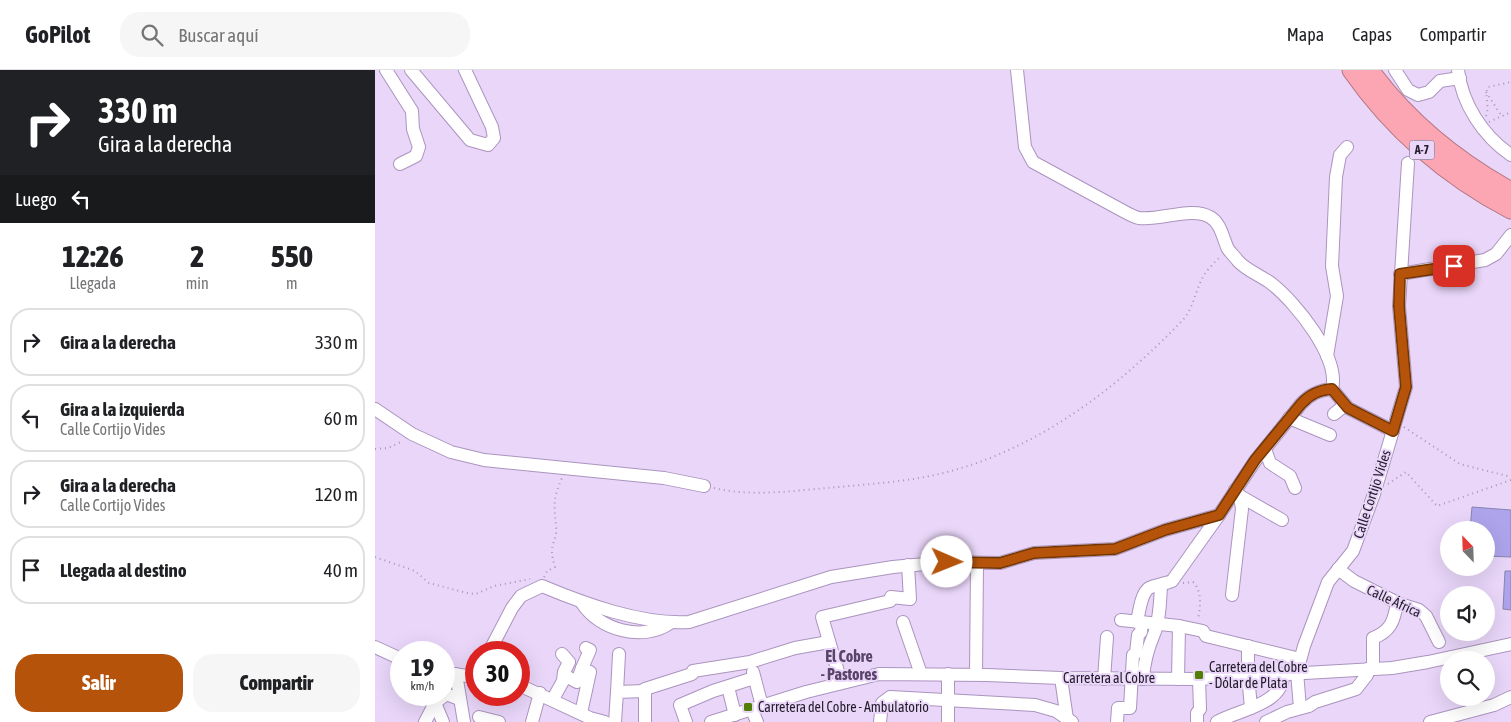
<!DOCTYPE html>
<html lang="es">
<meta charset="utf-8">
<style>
body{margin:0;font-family:"Asap Condensed",sans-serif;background:#f6f6f6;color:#202124;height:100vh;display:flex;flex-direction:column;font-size:19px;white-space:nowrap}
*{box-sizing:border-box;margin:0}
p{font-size:16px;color:#757577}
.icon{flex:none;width:28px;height:28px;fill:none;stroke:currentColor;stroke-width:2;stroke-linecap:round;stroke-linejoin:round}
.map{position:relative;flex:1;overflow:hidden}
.side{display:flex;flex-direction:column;background:#fff;width:375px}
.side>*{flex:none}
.guide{background:#202124;color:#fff;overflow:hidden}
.needle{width:32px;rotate:337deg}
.controls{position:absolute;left:1065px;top:451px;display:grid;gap:10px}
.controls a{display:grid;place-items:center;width:55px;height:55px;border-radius:50%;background:#fff;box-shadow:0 5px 20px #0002;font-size:25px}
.speed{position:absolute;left:15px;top:571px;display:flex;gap:10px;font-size:25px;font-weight:700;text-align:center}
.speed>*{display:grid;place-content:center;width:65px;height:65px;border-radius:50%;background:#fff;box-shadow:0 5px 20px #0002;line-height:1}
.speed small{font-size:12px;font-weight:400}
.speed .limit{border:8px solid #d22;background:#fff;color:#111}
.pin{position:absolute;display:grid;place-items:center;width:42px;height:42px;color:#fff;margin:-21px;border-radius:10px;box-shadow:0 2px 8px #0006}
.me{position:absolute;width:55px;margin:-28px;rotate:91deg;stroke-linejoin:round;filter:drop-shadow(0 0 4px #0008)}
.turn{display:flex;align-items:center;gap:18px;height:105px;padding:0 15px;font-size:22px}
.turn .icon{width:65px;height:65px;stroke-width:2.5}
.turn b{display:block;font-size:35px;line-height:42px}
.then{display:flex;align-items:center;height:48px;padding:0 15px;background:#0003;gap:10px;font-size:19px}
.eta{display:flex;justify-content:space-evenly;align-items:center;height:85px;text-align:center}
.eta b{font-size:30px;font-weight:800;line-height:35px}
.cta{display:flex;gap:10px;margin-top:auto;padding:10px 15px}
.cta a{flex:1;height:58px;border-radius:20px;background:#b45309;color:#fff;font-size:20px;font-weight:800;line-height:58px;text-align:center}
.cta a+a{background:#f6f6f6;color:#202124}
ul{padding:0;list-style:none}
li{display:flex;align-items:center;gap:15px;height:68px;margin:0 10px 8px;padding:0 5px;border:2px solid #e0e0e0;border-radius:20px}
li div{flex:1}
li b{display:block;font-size:19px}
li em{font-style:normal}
header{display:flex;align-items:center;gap:30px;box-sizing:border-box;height:70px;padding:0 25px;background:#fff;border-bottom:1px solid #e0e0e0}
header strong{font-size:24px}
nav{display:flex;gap:28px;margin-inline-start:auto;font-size:18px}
.search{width:350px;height:45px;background:#f6f6f6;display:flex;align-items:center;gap:12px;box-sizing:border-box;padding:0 18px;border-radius:20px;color:#757577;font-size:19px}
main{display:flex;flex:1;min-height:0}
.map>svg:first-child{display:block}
</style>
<header>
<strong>GoPilot</strong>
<div class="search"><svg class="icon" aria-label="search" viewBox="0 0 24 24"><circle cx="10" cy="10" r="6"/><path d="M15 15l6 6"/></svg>Buscar aquí</div>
<nav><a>Mapa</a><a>Capas</a><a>Compartir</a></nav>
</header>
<main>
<section class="side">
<div class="guide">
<div class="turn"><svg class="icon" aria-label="right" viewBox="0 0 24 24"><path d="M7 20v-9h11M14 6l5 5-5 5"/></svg><div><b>330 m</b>Gira a la derecha</div></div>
<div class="then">Luego<svg class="icon" aria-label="left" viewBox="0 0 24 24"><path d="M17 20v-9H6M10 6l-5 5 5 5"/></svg></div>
</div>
<div class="eta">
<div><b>12:26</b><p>Llegada</p></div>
<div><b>2</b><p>min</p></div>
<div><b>550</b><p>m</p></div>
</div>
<ul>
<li><svg class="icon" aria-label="right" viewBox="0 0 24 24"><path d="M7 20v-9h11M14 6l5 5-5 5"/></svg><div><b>Gira a la derecha</b></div><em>330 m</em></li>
<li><svg class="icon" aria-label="left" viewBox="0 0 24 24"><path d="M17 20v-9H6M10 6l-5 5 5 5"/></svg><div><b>Gira a la izquierda</b><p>Calle Cortijo Vides</p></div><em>60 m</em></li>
<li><svg class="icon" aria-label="right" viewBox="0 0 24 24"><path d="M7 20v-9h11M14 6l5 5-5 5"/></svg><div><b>Gira a la derecha</b><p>Calle Cortijo Vides</p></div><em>120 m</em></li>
<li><svg class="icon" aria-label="arrive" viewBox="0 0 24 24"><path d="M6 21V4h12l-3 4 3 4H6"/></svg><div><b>Llegada al destino</b></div><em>40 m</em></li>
</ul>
<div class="cta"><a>Salir</a><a>Compartir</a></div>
</section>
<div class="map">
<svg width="1136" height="652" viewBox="0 0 1136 652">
<rect width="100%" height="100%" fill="#e9d6f9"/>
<g fill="#aea4ec" stroke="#8883af">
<polygon points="1097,437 1136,440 1136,487 1111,486 1111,460 1095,460"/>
<polygon points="1130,501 1136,501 1136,540 1128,539"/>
</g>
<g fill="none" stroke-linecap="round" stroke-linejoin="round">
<defs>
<g id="minor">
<polyline points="11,0 37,41 38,59 44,77 41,86 25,94"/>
<polyline points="36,0 95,70 113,75 119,68 117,57 90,0"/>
<path d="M642,0L650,77L658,92L750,142C754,144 759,147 764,148C785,151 817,136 835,147C846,153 848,169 853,179C856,183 860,187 863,191C872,201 887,206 897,214C921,233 965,287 957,319"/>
<polyline points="1020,0 1033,20 1043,25 1054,22 1065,11 1085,8"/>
<path d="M1083,0C1087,34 1108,66 1136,85"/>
<polyline points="1025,204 1110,190 1121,184 1136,165"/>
<polyline points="952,286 962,226 957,196 961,107 965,85 972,77"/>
<polyline points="0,339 37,364 76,382 109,390 289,408 329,416"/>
<polyline points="959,344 970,335"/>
<polyline points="914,348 955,365"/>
<polyline points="890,379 895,393 915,406 920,418"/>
<polyline points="865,426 907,450"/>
<polyline points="963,499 979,511 1025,534 1044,540 1051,546 1064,572"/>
<polyline points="857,525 867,439 865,426 860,420"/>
<path d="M207,533C224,560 268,572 295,553"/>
<polyline points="746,550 804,556 828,561 831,566 925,589"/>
<polyline points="528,552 546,604"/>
<path d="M762,552C764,543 766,523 774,518C779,515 790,514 797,511L844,445"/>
<polyline points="873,576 873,605 876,638"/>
<polyline points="0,577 26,589"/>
<path d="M114,582L137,538L146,526L167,516C210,534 267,555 314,552L456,507L518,497L572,492L625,493L659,483L740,479L790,460L844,445L880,391L926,334C935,324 944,320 957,319L973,338L1018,361"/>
<path d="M998,599V568C1016,561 1019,551 1022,533"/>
<polyline points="378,602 387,636"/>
<polyline points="69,603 101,607"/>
<polyline points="81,604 89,652"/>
<polyline points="601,604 602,493"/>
<polyline points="189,605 202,612 207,598"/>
<polyline points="686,608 692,649"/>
<polyline points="729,609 732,567"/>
<path d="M768,609C769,591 773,578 779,564C785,549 785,531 786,516"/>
<polyline points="803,609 804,556"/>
<polyline points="466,612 447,547 515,531 516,527 535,529 533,495"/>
<polyline points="144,615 215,648 230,652"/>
<polyline points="353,617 360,645"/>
<polyline points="242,622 244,584"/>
<polyline points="178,629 188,611 189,602 194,592 187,584"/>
<polyline points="925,638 922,602 929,576 953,512 978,481 999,424 1031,317 1024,236 1033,93"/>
<polyline points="377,640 382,652"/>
<polyline points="206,643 215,602 207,598 215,580 211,578"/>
<polyline points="104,647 124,652"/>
<polyline points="50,652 60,633 60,627"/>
<polyline points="68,652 60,633 71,624 84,629"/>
<polyline points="157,652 165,623"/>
<polyline points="240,652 242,622 270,621"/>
<polyline points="270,652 270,619 317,604 318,601 375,592 420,578 454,572"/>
<polyline points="311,652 305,635 338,621 379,608"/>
<polyline points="336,652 431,622 504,604 612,605 686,608 824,609 1017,598 1053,592 1136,574"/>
<polyline points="505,652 507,633 515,627 660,635 681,641 697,652"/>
<polyline points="573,652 573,604"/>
<polyline points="742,652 743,638 755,638 758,585 761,583 763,565 766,562 767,552"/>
<polyline points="822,652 822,643 825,639 824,609"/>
<path d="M842,652C862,640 909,635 908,604"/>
<polyline points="891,652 912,642 934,636 940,632 981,619 992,605 993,599"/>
<polyline points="1055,652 1119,635 1136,627"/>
</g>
<g id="highway">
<path d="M977,0C1019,60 1071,105 1136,139"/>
<path d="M994,0C1032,52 1080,91 1136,122"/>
</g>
</defs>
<use href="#minor" stroke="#ab94be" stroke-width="14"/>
<use href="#highway" stroke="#b17583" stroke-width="21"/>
<g stroke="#a898b5" stroke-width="2" stroke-dasharray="1 4" stroke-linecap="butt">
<polyline points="1111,22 1126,45"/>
<path d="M1111,46C1115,36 1109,26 1113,17L1136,12"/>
<polyline points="1114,52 1136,42"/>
<polyline points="1029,357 1085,394 1136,407"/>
<polyline points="0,379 13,378 28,371"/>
<polyline points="1013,414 1031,402 1062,436 1136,410"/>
<path d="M339,418C375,427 415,421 452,418C484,415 517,413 550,407C650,388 735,325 805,253C817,241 819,227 825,213C829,202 838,194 846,186"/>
<polyline points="0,487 40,501 54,513 92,523 101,524 119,516 155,509"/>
<path d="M169,507L172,501L180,497C172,472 183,473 181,455C179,435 178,428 187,408"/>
<path d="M808,513L818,512C828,522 825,538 823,550"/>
</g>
<use href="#minor" stroke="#fff" stroke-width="12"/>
<use href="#highway" stroke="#fda6b3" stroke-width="19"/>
</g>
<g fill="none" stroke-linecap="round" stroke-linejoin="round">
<defs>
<path id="route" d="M572,492L625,493L659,483L740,479L790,460L844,445L880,390L926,334C935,324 944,320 957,319L973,338L1018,361L1031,317L1024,236L1025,204L1079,196"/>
</defs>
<use href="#route" stroke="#753606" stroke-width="12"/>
<use href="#route" stroke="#b45309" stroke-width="9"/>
</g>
<g fill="#517e04" stroke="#e9d6f9" stroke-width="2">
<rect x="819" y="600" width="10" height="10" rx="2.5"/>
<rect x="368" y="632" width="10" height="10" rx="2.5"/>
</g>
<g text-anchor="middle" stroke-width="4" stroke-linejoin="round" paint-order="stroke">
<rect fill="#e9d6f9" stroke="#5f5369" stroke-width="1" x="1034.5" y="70.5" width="25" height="19" rx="4"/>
<g font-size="12" font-weight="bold" fill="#241b2b">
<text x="1047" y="84">A-7</text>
</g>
<g font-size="14" fill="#241b2b" stroke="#e9d6f9">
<text transform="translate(997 424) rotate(-72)" y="5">Calle Cortijo Vides</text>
<text transform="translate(1019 531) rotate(25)" y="5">Calle África</text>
<text x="734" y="613">Carretera al Cobre</text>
</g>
<g font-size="14" fill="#241b2b" stroke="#e9d6f9" text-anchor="start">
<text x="834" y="602">Carretera del Cobre<tspan x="834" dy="16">- Dólar de Plata</tspan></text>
<text x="383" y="642">Carretera del Cobre - Ambulatorio</text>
</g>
<g font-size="16" font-weight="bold" fill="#5a4469" stroke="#e9d6f9">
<text x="474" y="592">El Cobre<tspan x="474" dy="18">- Pastores</tspan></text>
</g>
</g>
</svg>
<div class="controls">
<a><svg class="needle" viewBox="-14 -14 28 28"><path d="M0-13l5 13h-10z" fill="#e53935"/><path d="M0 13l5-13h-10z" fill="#757577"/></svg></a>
<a><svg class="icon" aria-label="sound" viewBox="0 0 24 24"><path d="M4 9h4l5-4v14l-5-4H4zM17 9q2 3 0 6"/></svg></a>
<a><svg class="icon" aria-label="search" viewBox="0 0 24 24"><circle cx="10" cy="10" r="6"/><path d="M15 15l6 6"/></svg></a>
</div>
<div class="speed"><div>19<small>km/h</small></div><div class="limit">30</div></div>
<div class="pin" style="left:1079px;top:196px;background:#d93025"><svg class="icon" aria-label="arrive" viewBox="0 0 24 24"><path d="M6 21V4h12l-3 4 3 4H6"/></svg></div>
<svg class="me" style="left:572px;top:492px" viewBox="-20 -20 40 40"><circle r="19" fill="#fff"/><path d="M0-13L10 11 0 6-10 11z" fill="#b45309"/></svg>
</div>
</main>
